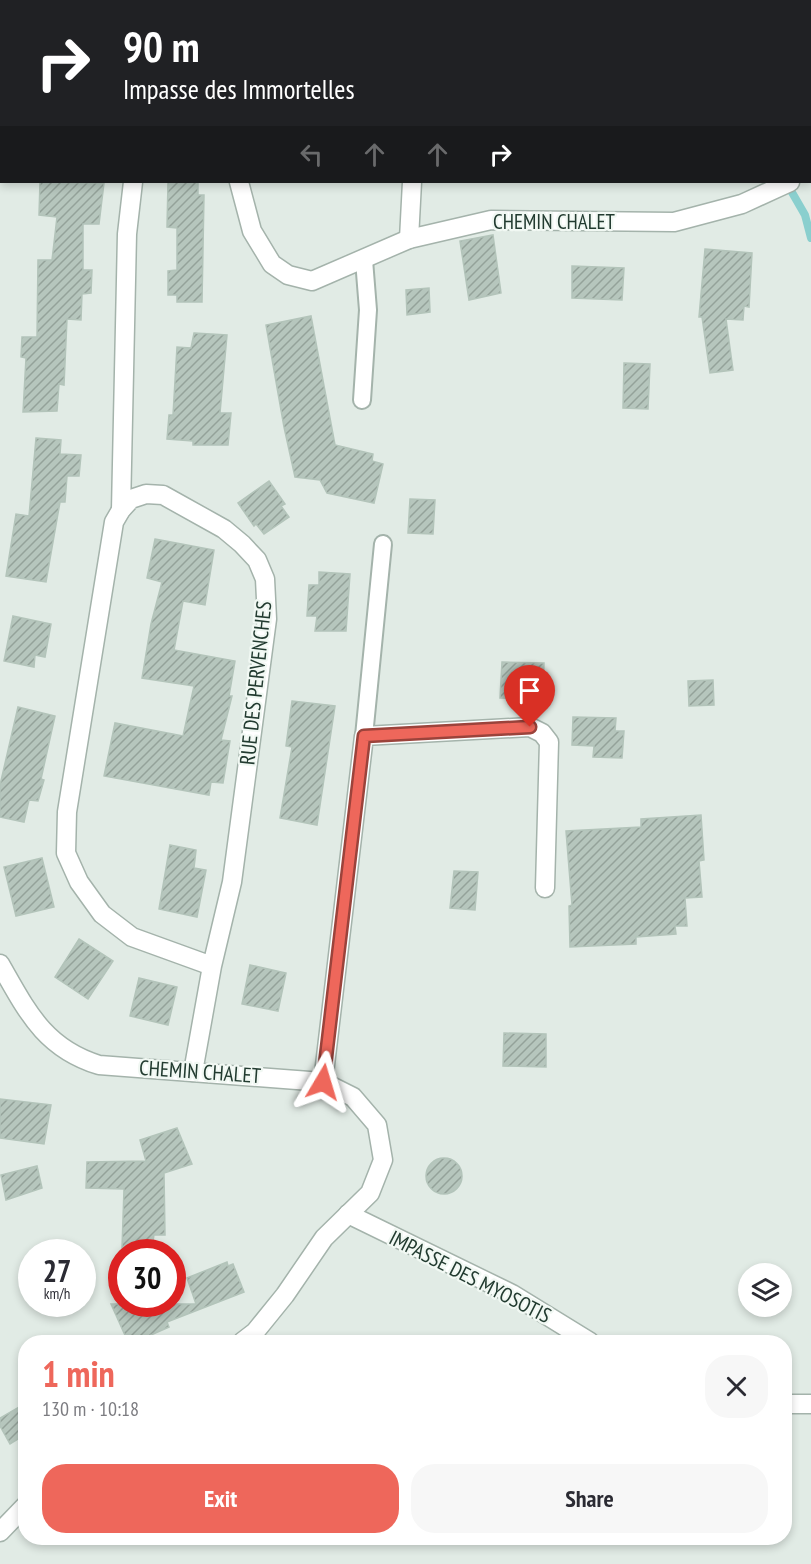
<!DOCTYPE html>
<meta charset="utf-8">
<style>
body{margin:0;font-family:"PT Sans Narrow",sans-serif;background:#f7f7f7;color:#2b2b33;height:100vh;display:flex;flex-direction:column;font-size:22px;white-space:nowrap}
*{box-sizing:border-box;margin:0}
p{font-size:20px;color:#7c7c81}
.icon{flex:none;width:33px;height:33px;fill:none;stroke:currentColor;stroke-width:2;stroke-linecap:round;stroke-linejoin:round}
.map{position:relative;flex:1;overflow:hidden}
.panel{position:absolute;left:18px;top:1335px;width:774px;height:210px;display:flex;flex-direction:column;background:#fff;border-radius:24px;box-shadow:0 3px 9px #0003}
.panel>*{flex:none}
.guide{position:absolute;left:0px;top:0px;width:812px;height:183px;box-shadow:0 3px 9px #0003;background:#202124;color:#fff;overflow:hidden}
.controls{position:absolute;left:738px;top:1263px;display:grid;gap:12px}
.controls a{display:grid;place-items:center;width:54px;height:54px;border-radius:50%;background:#fff;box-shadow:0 3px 9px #0003;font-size:30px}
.speed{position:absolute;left:18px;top:1239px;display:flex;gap:12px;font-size:30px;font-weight:700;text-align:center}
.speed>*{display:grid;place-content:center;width:78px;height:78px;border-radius:50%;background:#fff;box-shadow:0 3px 9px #0003;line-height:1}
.speed small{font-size:15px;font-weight:400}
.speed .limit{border:9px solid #d22;background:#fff;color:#111}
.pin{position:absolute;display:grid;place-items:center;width:51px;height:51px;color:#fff;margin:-62px -26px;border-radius:50% 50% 50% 0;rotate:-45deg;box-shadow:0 0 6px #0007}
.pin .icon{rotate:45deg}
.me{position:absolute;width:66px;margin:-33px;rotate:7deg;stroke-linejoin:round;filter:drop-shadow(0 0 4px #0008)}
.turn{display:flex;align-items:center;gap:21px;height:126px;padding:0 24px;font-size:27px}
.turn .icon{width:78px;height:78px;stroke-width:2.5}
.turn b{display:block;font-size:42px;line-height:51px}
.lanes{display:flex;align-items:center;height:57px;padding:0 24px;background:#0003;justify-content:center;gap:30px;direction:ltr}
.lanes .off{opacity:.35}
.round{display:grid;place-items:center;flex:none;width:63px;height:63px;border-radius:24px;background:#f7f7f7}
.head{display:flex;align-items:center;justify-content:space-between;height:102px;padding:0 24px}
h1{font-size:36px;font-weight:700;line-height:45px;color:#ee675b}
.button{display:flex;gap:12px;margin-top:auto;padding:12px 24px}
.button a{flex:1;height:69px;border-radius:24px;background:#ee675b;color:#fff;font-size:24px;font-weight:700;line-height:69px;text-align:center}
.button a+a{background:#f7f7f7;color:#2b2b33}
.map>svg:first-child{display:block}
</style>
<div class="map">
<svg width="811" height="1564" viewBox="0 0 811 1564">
<defs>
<pattern id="building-hatch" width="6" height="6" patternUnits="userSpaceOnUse" patternTransform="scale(1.5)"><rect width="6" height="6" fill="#b6c6bd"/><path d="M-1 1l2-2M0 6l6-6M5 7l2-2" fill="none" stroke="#94a29a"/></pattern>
</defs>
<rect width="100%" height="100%" fill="#e1ebe5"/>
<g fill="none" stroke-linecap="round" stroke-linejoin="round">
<g stroke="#8acfce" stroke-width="8">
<polyline points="746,0 746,2"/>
<polyline points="786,182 805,215 811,238"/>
</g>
</g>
<g fill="url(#building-hatch)" stroke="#b3c4ba" stroke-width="1.5">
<polygon points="40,182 104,183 99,224 83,224 83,270 92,270 91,293 82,294 81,320 67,319 64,385 59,384 57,411 23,412 26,358 21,357 22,337 37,337 38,260 52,260 57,217 39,215"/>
<polygon points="168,182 198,182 198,195 204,195 202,302 177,302 177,295 168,295 168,271 177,270 177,228 167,227"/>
<polygon points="493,235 501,293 469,300 460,241"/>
<polygon points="705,249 752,253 749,307 744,306 743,320 726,319 733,370 710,373 702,317 699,317"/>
<polygon points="572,266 624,268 622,300 572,298"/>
<polygon points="429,288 430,312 407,315 406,290"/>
<polygon points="311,316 335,445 373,454 372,461 383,464 374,503 327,493 320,480 295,477 284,427 266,325"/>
<polygon points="194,333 227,335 220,413 231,413 228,445 193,445 193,441 167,439 169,415 173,415 177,347 191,348"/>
<polygon points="624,363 650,364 648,409 623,408"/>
<polygon points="36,438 61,440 60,454 81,455 79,476 67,476 65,502 60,502 46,582 6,576 16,514 29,516"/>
<polygon points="269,481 285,504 281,506 289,517 264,534 256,524 254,526 238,503"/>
<polygon points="410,499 435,500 433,534 408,533"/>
<polygon points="155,539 214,550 205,605 183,601 174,650 235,661 229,696 232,696 221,740 230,741 223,783 211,782 209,795 104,776 115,723 183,736 194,686 142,678 151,624 162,582 147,578"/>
<polygon points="319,572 350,574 346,631 315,631 317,616 307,616 309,585 319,585"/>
<polygon points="13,616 51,624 45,657 35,655 34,667 4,661"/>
<polygon points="502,662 544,663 543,699 500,698"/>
<polygon points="713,680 714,705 689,706 688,681"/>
<polygon points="292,701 335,706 317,825 280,818 292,747 286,746"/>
<polygon points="18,707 55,716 41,779 44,780 38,801 29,800 24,822 0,817 0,785"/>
<polygon points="573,717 616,718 615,731 624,731 622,758 593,757 594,746 572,745"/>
<polygon points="701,815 704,860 699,861 702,897 685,898 687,926 675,926 676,934 636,937 636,944 570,947 569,906 572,905 566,831 641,827 641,819"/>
<polygon points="170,845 196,850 194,868 206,870 197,917 159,909"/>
<polygon points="42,858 54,907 16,916 4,867"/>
<polygon points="454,871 478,872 475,910 450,908"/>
<polygon points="79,939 113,961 88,999 55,977"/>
<polygon points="250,965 286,973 278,1011 242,1004"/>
<polygon points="139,978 177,987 168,1025 130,1016"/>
<polygon points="504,1033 546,1034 546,1067 503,1066"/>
<polygon points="0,1099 51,1105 44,1144 0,1138"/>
<polygon points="177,1128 192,1164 164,1173 165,1235 154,1235 152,1247 122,1248 124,1189 86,1188 87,1162 146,1161 140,1140"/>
<circle cx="444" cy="1176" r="18"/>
<polygon points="37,1166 42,1188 6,1200 1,1175"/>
<polygon points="227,1262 228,1266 233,1264 244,1292 167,1322 169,1327 135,1342 128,1342 111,1304 196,1304 187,1278"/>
<polygon points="26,1403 26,1434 10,1444 0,1426 0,1418"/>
</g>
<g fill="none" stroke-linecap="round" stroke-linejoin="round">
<defs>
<g id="service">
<polyline points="362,400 368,310 364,260"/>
<polyline points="364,736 383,544"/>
</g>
<g id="minor">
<polyline points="146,0 148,2"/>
<polyline points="515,2 516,0"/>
<polyline points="810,172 811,171"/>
<polyline points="239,182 252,231 272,264 288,275 312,281 409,239 491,220 674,222 742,204 790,182"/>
<polyline points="409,239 412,182"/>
<polyline points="121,510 127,234 133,182"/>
<path d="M0,964C27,1011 44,1048 99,1065L323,1082L353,1097L377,1125L383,1160L370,1193L324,1238L285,1295L255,1332L242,1342"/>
<polyline points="193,1072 212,966 232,882 267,619 265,579 257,560 242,544 224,529 163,495 146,494 131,499 121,510 114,522 67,812 66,853 79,882 102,914 132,937 212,966"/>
<polyline points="323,1082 364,736 530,727 542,733 549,742 545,888"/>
<polyline points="348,1214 512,1294 590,1342"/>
<polyline points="784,1404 811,1404"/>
<polyline points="0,1532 26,1505"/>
</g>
</defs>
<use href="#service" stroke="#a4b3ab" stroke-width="20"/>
<use href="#minor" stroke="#a4b3ab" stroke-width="21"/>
<use href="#service" stroke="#fff" stroke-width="16"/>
<use href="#minor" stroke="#fff" stroke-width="18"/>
</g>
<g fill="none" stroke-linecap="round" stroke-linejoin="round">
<defs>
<polyline id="route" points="323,1082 364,736 530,727"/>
</defs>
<use href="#route" stroke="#9b433b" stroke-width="15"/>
<use href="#route" stroke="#ee675b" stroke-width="10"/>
</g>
<g text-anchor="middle" stroke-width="4.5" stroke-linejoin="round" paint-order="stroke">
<g font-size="21" fill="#223b30" stroke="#f1f8f3">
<text x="554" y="229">CHEMIN CHALET</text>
<text transform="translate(256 683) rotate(-84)" y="7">RUE DES PERVENCHES</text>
<text transform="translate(200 1072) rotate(4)" y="7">CHEMIN CHALET</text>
<text transform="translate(470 1277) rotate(27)" y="7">IMPASSE DES MYOSOTIS</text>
</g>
</g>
</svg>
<div class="controls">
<a><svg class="icon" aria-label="layers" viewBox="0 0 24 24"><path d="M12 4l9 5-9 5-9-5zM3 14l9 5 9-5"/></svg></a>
</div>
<div class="speed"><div>27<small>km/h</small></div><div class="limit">30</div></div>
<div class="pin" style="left:530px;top:727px;background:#d93025"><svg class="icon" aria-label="arrive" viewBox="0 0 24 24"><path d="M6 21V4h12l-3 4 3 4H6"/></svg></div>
<svg class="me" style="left:323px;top:1082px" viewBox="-20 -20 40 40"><path d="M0-17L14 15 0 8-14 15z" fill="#ee675b" stroke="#fff" stroke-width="4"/></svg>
<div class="guide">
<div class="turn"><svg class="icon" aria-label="right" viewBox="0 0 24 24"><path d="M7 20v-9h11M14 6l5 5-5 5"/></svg><div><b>90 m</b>Impasse des Immortelles</div></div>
<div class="lanes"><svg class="icon off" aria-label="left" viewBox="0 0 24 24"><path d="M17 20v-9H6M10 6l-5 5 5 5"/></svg><svg class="icon off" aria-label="ahead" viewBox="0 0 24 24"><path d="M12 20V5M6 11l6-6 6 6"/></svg><svg class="icon off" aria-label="ahead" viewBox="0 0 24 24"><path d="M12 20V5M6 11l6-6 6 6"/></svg><svg class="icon" aria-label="right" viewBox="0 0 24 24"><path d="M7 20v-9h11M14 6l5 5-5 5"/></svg></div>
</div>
<section class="panel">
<div class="head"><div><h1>1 min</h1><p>130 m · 10:18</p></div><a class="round"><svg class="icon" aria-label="close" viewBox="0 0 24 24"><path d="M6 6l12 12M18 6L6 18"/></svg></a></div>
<div class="button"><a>Exit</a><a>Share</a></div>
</section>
</div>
